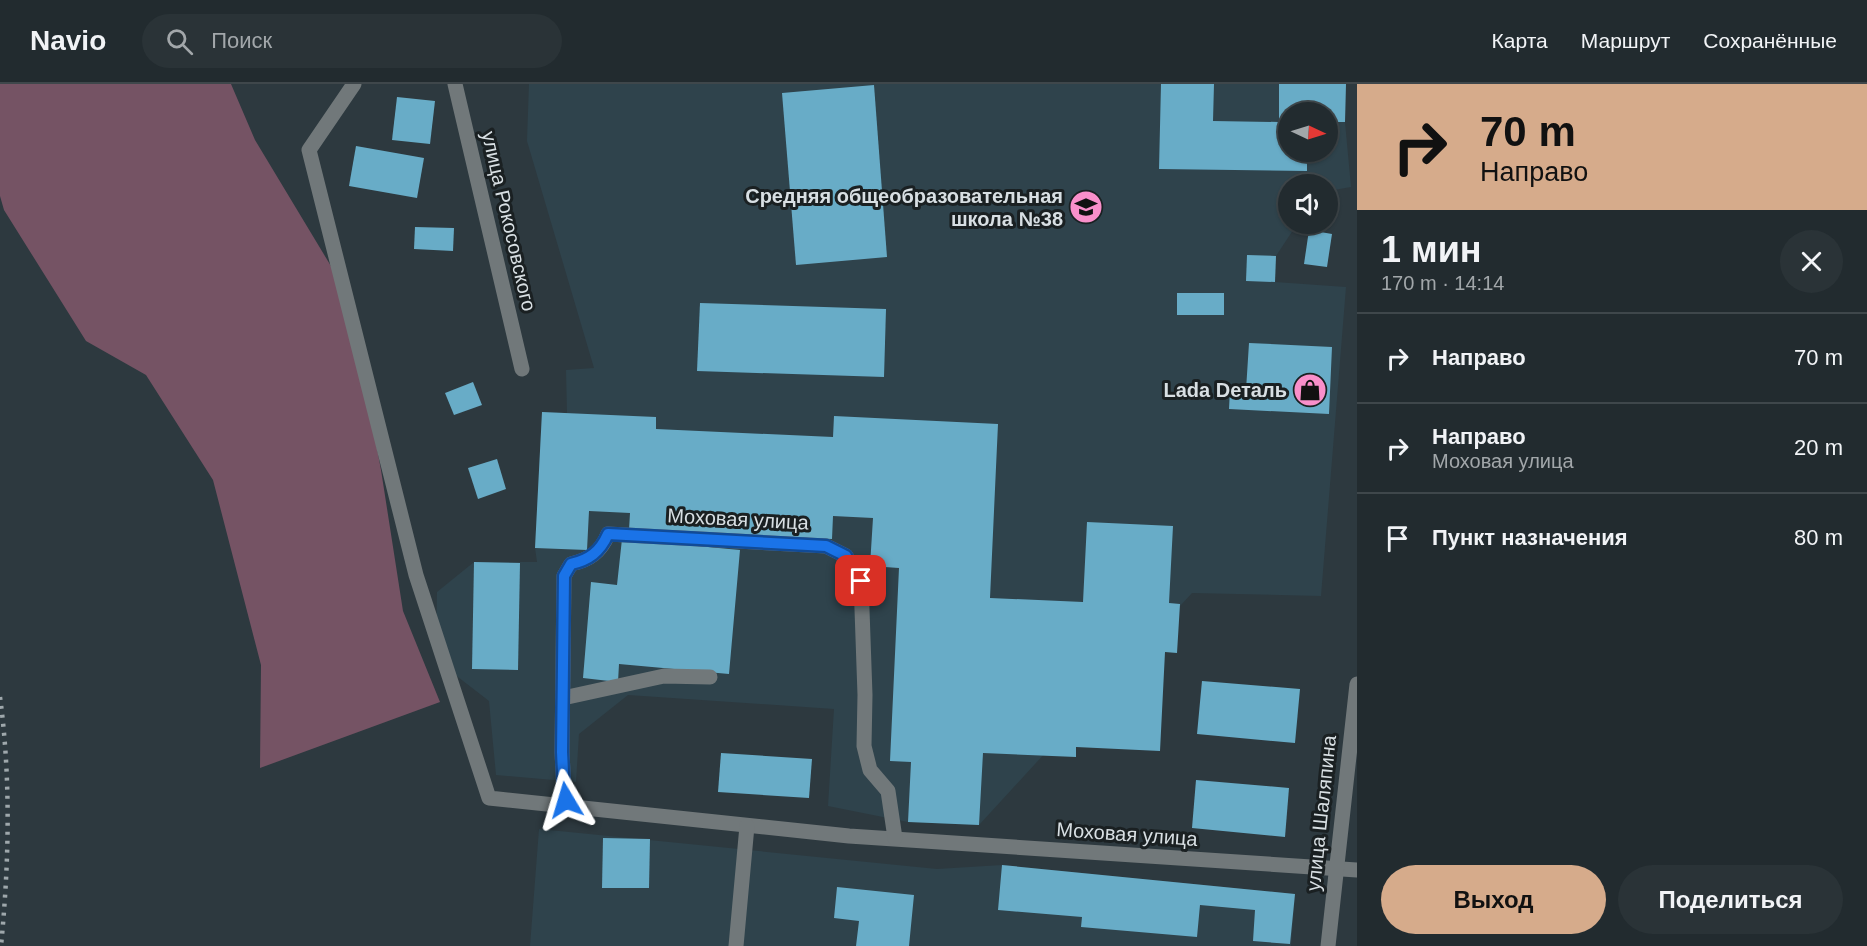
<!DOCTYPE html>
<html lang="ru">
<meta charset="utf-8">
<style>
body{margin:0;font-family:Helvetica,sans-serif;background:#2a3337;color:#f1f3f6;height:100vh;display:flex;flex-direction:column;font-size:22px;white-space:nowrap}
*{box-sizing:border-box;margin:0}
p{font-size:20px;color:#a2a7aa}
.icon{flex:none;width:33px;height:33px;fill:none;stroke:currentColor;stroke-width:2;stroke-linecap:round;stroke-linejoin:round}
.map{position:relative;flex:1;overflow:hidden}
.sheet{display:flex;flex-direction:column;background:#222b2f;width:510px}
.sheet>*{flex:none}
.hud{background:#d6ab8b;color:#111;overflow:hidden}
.needle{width:39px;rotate:94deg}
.fabs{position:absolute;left:1278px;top:18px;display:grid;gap:12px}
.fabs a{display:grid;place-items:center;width:60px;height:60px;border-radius:50%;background:#222b2f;box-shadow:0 2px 4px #0004,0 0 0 2px #3f474b;font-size:30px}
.pin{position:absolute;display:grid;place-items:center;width:51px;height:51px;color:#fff;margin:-26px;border-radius:12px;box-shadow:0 3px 9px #0006}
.me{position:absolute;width:66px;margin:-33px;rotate:353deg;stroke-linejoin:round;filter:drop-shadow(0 0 4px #0008)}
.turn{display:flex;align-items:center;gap:21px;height:126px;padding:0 24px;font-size:27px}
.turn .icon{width:78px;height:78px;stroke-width:2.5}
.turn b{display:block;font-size:42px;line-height:51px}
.round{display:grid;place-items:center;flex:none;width:63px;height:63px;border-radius:32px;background:#2a3337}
.summary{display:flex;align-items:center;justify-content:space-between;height:102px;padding:0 24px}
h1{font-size:36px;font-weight:700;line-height:45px}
.cta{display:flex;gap:12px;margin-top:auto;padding:12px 24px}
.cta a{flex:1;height:69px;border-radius:36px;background:#d6ab8b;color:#111;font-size:24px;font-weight:700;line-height:69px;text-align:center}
.cta a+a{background:#2a3337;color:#f1f3f6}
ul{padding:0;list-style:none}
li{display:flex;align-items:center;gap:18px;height:90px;padding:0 24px;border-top:2px solid #3f474b}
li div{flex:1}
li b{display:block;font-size:22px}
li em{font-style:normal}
header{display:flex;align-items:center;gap:36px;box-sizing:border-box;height:84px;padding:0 30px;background:#222b2f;border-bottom:2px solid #3f474b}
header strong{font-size:28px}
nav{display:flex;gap:33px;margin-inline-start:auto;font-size:21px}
.search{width:420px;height:54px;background:#2a3337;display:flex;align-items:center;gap:15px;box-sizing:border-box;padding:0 21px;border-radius:33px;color:#a2a7aa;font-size:22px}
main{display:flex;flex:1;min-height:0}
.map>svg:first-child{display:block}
</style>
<header>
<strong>Navio</strong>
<div class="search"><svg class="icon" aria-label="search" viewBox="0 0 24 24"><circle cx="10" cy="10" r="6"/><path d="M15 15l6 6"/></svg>Поиск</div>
<nav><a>Карта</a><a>Маршрут</a><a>Сохранённые</a></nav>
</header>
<main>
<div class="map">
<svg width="1357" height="862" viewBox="0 0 1357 862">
<rect width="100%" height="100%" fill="#2d393f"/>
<g fill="#2f434c" fill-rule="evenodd">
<path d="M529,0H1346L1345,38L1351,103L1328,107V100H1288V140H1297L1276,172L1275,198L1346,203L1321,512L1192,509L979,741L908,738L828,722L834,625L628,611L579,650L576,698L496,691L489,617L436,576L437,508L474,478H537L535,464L542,328L567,329L566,286L594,284L527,57ZM1288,28H1328V68H1288Z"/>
<polygon points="539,745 937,785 1002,781 1295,810 1291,862 530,862"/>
</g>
<polygon fill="#755364" points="0,0 231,0 255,56 349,212 381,386 403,527 440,618 260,684 261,581 213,396 146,291 86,257 4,126 0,112"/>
<g fill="#68acc7">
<polygon points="1161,0 1214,0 1213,37 1279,38 1279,0 1346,0 1345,38 1328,38 1328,28 1288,28 1288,68 1307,68 1307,87 1159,85"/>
<polygon points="874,1 887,173 796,181 782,9"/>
<polygon points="397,13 435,17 430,60 392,56"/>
<polygon points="356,62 424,74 417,114 349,102"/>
<polygon points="415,143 454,144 453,167 414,165"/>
<polygon points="1309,146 1332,150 1327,183 1304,180"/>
<polygon points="1247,171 1276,172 1275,198 1246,197"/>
<rect x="1177" y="209" width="47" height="22"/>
<polygon points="700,219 886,225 884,293 697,287"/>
<polygon points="1249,259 1332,263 1329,330 1229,325 1230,305 1246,306"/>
<polygon points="473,298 482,321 454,331 445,309"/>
<polygon points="542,328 656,333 656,345 833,353 834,332 998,340 990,514 1083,518 1087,438 1173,442 1169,519 1180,520 1177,569 1165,568 1160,667 1076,663 1076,673 983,669 979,741 908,738 911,678 890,677 899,484 870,482 873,434 833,432 832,455 629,446 630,429 589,427 587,466 535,464"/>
<polygon points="497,375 506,405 478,415 468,384"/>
<polygon points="622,455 740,466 729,590 619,580 618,598 583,594 591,498 617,501"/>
<polygon points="474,478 520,479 518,586 472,585"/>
<polygon points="1202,597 1300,605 1295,659 1197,650"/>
<polygon points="721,669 812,675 809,714 718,708"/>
<polygon points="1196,696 1289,704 1285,753 1192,744"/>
<polygon points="603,754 650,755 649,804 602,804"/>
<polygon points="1002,781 1295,810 1290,860 1253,857 1255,826 1200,821 1197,853 1081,843 1082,833 998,826"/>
<polygon points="837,803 914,811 909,862 856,862 859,837 834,834"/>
</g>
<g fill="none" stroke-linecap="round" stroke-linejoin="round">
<g stroke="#71787a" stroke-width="15">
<polyline points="354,0 309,66 416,491 489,714 849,752 1357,786"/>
<polyline points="455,0 522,285"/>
<polyline points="563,614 664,592 710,593"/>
<path d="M574,724L566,716L564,708L562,668L564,492L571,480C589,476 601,468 608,450L826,462L846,472L861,497L865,611L864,662L870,686L888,707L895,754"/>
<polyline points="736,862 747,742"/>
<polyline points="1328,862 1357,600"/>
</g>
<path stroke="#9fa8ac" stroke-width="4.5" stroke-dasharray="3 6" stroke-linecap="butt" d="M0,613C11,695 9,780 1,862"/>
</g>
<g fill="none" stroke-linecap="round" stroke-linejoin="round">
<defs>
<path id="route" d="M566,716L564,708L562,668L564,492L571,480C589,476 600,468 608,450L826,462L846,472L861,497"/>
</defs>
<use href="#route" stroke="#114b97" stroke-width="15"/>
<use href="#route" stroke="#1a73e8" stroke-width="10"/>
</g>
<defs>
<symbol id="school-disc" viewBox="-11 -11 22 22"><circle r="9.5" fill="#f98fca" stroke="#1a2022"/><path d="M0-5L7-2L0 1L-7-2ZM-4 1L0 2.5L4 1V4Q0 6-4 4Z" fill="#111"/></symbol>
<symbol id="shop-disc" viewBox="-11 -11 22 22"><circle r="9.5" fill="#f98fca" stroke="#1a2022"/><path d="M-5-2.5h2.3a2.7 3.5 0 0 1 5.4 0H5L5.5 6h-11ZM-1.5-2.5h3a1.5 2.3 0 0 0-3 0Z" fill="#111"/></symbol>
</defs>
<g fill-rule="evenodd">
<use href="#school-disc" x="1067" y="104" width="38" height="38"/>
<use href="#shop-disc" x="1291" y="287" width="38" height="38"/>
</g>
<g text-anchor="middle" stroke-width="6" stroke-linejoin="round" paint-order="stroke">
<g font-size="20" font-weight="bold" fill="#d8dfe3" stroke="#1a2022" text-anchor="end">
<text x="1063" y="119">Средняя общеобразовательная<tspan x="1063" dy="23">школа №38</tspan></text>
<text x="1287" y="313">Lada Dеталь</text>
</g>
<g font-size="20" fill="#d8dfe3" stroke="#1a2022">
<text transform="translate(509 137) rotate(77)" y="7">улица Рокосовского</text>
<text transform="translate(738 435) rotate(3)" y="7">Моховая улица</text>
<text transform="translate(1321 729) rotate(-84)" y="7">улица Шаляпина</text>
<text transform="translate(1127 750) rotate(4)" y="7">Моховая улица</text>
</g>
</g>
</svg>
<div class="fabs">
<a><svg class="needle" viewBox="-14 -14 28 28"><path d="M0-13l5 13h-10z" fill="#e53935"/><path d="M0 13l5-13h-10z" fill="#a2a7aa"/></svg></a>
<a><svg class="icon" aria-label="sound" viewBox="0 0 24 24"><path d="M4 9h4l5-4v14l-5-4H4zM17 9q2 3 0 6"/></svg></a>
</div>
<div class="pin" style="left:861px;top:497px;background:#d93025"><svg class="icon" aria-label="arrive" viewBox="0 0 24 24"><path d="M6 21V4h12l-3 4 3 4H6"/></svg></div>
<svg class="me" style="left:566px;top:716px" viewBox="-20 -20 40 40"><path d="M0-17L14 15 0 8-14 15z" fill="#1a73e8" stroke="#fff" stroke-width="4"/></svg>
</div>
<section class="sheet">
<div class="hud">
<div class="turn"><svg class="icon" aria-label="right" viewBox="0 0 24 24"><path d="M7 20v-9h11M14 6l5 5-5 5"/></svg><div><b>70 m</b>Направо</div></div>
</div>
<div class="summary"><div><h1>1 мин</h1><p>170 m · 14:14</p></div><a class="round"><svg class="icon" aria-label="close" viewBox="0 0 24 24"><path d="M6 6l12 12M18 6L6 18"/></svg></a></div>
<ul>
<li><svg class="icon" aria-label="right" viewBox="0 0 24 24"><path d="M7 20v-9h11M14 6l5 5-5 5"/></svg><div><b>Направо</b></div><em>70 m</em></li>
<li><svg class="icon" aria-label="right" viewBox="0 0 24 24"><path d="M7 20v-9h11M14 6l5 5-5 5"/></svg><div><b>Направо</b><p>Моховая улица</p></div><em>20 m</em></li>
<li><svg class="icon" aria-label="arrive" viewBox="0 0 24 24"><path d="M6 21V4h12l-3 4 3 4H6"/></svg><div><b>Пункт назначения</b></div><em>80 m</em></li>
</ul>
<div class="cta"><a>Выход</a><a>Поделиться</a></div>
</section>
</main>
